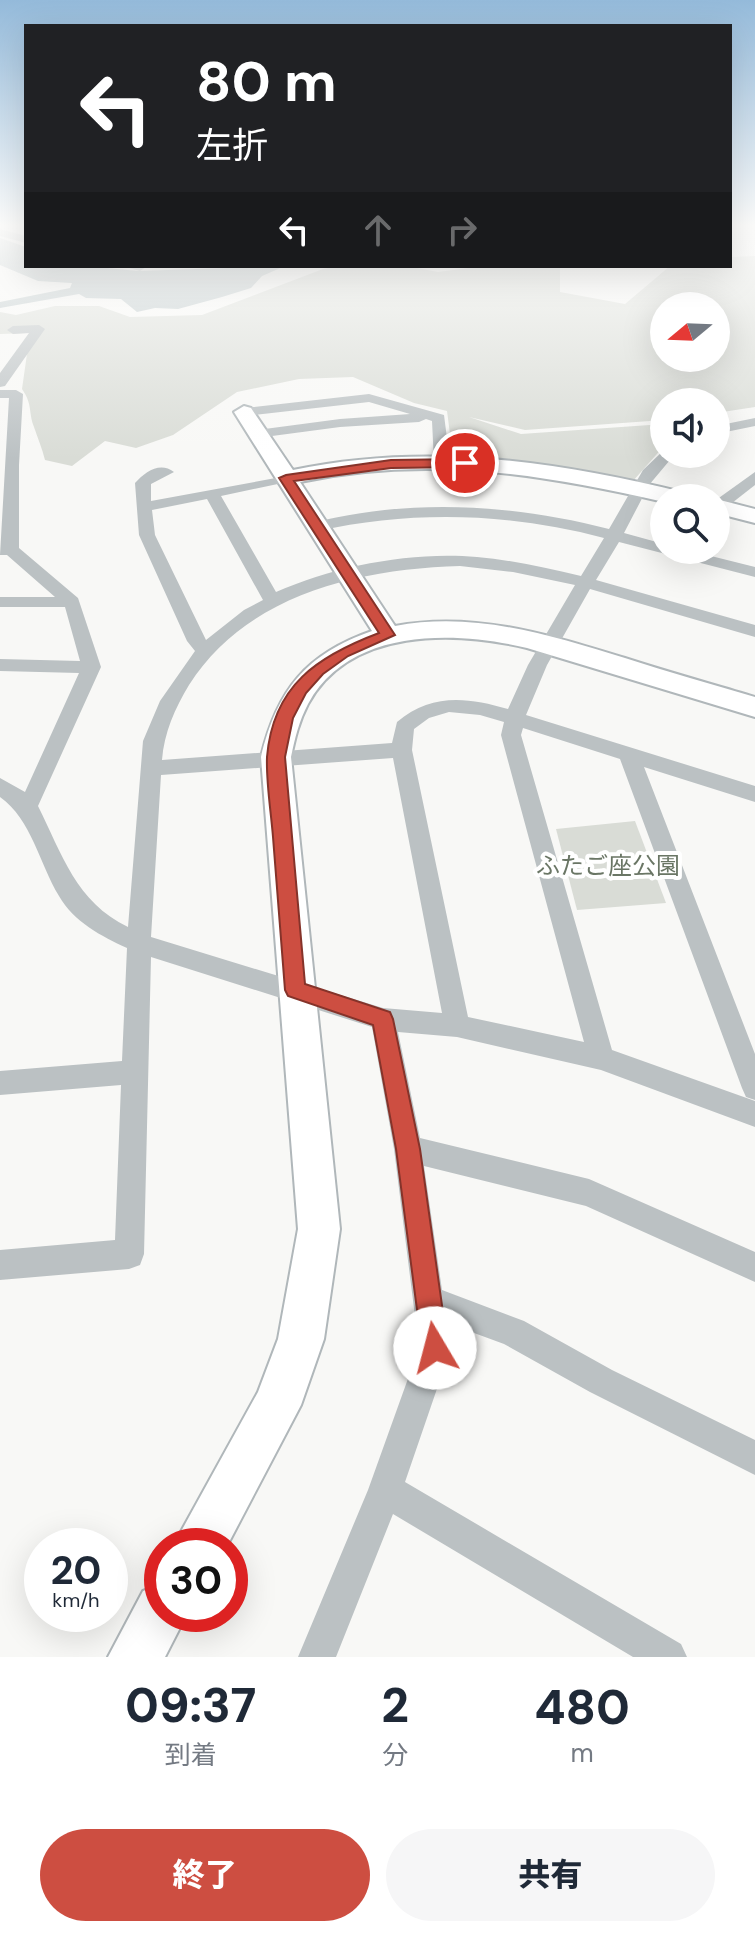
<!DOCTYPE html>
<html lang="ja">
<meta charset="utf-8">
<style>
body{margin:0;font-family:"DM Sans","Noto Sans JP",sans-serif;background:#f6f6f7;color:#1f2937;height:100vh;display:flex;flex-direction:column;font-size:30px;white-space:nowrap}
*{box-sizing:border-box;margin:0}
p{font-size:26px;color:#747a83}
.icon{flex:none;width:44px;height:44px;fill:none;stroke:currentColor;stroke-width:2;stroke-linecap:round;stroke-linejoin:round}
.map{position:relative;height:1657px;overflow:hidden}
.drawer{display:flex;flex-direction:column;background:#fff;flex:1}
.drawer>*{flex:none}
.banner{position:absolute;left:24px;top:24px;width:708px;height:244px;border-radius:0px;box-shadow:0 8px 32px #0002;background:#202124;color:#fff;overflow:hidden}
.needle{width:52px;rotate:251deg}
.tools{position:absolute;left:650px;top:292px;display:grid;gap:16px}
.tools a{display:grid;place-items:center;width:80px;height:80px;border-radius:50%;background:#fff;box-shadow:0 8px 32px #0002;font-size:40px}
.speed{position:absolute;left:24px;top:1528px;display:flex;gap:16px;font-size:40px;font-weight:700;text-align:center}
.speed>*{display:grid;place-content:center;width:104px;height:104px;border-radius:50%;background:#fff;box-shadow:0 8px 32px #0002;line-height:1}
.speed small{font-size:20px;font-weight:400}
.speed .limit{border:12px solid #d22;background:#fff;color:#111}
.pin{position:absolute;display:grid;place-items:center;width:68px;height:68px;color:#fff;margin:-34px;border:4px solid #fff;border-radius:50%;box-shadow:0 2px 8px #0007}
.me{position:absolute;width:88px;margin:-44px;rotate:352deg;stroke-linejoin:round;filter:drop-shadow(0 0 6px #0008)}
.turn{display:flex;align-items:center;gap:28px;height:168px;padding:0 40px;font-size:36px}
.turn .icon{width:104px;height:104px;stroke-width:2.5}
.turn b{display:block;font-size:56px;line-height:68px}
.lanes{display:flex;align-items:center;height:76px;padding:0 40px;background:#0003;justify-content:center;gap:40px;direction:ltr}
.lanes .off{opacity:.35}
.eta{display:flex;justify-content:space-evenly;align-items:center;height:136px;text-align:center}
.eta b{font-size:48px;font-weight:800;line-height:56px}
.button{display:flex;gap:16px;margin-top:auto;padding:16px 40px}
.button a{flex:1;height:92px;border-radius:48px;background:#cd4e41;color:#fff;font-size:32px;font-weight:800;line-height:92px;text-align:center}
.button a+a{background:#f6f6f7;color:#1f2937}
.map>svg:first-child{display:block}
</style>
<div class="map">
<svg width="755" height="1657" viewBox="0 0 755 1657">
<rect width="100%" height="100%" fill="#f8f8f6"/>
<g fill="#d9dcd6" fill-rule="evenodd">
<path d="M755,256V407L716,413V402H664V420L525,430L469,417L521,434L664,424V446L633,481L545,465L453,457L447,411L414,403L353,377L299,379L237,392L173,435L136,448L105,441L72,466L45,460C42,448 38,439 34,427C28,411 33,405 22,389L30,333L0,334V312L16,315L55,306H99L130,317L202,315L323,269L339,266H406L438,272L484,266H556L560,267V292L625,304L670,266H730V257ZM664,306H716V358H664Z"/>
<polygon points="635,821 666,903 577,910 556,829"/>
</g>
<polygon fill="#b6c2c4" points="0,238 26,247 26,266 86,266 138,271 285,266 262,276 251,288 222,297 178,309 155,308 137,312 121,299 86,298 79,294 0,308 0,302 70,288 72,283 38,281 0,265"/>
<g fill="none" stroke-linecap="round" stroke-linejoin="round">
<defs>
<g id="secondary">
<path d="M244,406L251,408L293,470C426,442 555,461 686,493L690,498H664V502C540,474 427,455 300,482L395,626C475,611 549,635 625,658C668,672 712,684 755,697V717L527,648C455,631 350,627 308,704C299,721 295,738 291,757L340,1229L324,1339L301,1405L227,1546H173L258,1392L278,1339L298,1229L261,757C277,690 306,654 372,631L234,412Z"/>
<polygon points="716,499 755,509 755,523 716,513"/>
<polygon points="162,1584 162,1614 187,1614 165,1657 108,1657 143,1591"/>
</g>
</defs>
<use href="#secondary" stroke="#b0b7ba" stroke-width="4"/>
<g fill="#bbc1c3" fill-rule="evenodd">
<polygon points="0,229 26,236 26,243 0,236"/>
<polygon points="122,266 145,266 146,267 140,271"/>
<polygon points="39,325 45,329 5,386 0,387 0,373 29,333 13,334 7,330 13,326"/>
<path d="M0,390H16L23,394L19,465V548L78,598L101,667L38,806C62,854 76,902 128,927L143,741L160,701L195,651L187,641L139,535L135,483C145,472 160,461 174,472L151,484V501L292,475V481L221,496L276,592C335,566 412,551 477,557C512,560 547,568 581,576L604,538C510,513 413,510 318,531L310,526L312,523C410,498 512,504 609,529L643,470L664,450V454H675L649,485L624,533L664,544V550H687L755,567V577L619,542L596,580L755,625V637L590,589L547,665L526,715L755,786V802L644,767L755,1054V1100L746,1097L742,1088L620,759L523,728L521,735L612,1050L755,1101V1127L601,1070L457,1037L398,1032L420,1138L589,1179L755,1252V1282L586,1206L424,1166L442,1290L524,1321L612,1370L755,1440V1475L590,1392L504,1344L447,1323L451,1348L405,1482L681,1644L687,1657H633L393,1514L336,1657H298L368,1490L419,1348L394,1149L372,1027L151,957L144,1254L140,1265L129,1269L0,1280V1250L115,1240L121,1085L0,1095V1071L122,1061L127,948C101,936 74,922 59,896C39,863 32,820 0,797V778L25,792L79,673L0,671V659L80,661L65,607H0V597H55L7,555H0L9,398H0ZM207,499L263,600L244,610L206,640L155,535L152,510ZM460,566L513,572L575,585L528,665L508,709C467,697 431,693 397,722L392,743L162,760C164,733 175,708 189,685C247,594 359,569 460,566ZM449,712L480,715L504,722L501,735L584,1042L468,1017L412,750L414,729L429,718ZM393,758L442,1013L383,1008L151,937L161,775Z"/>
<polygon points="369,394 444,415 450,462 447,465 437,465 434,462 432,421 426,419 419,422 340,427 257,438 250,434 257,430 340,419 410,414 369,402 244,416 237,412 244,408"/>
<polygon points="755,418 755,426 716,434 716,426"/>
<polygon points="755,472 755,485 723,510 716,512 716,500"/>
</g>
<use href="#secondary" fill="#fff" fill-rule="evenodd"/>
</g>
<linearGradient id="sky" x2="0" y2="1"><stop stop-color="#94bada"/><stop offset="0.49" stop-color="#fcfcfb"/><stop offset="1" stop-color="#fcfcfb" stop-opacity="0"/></linearGradient>
<rect width="755" height="459" fill="url(#sky)"/>
<path fill="#cd4e41" stroke="#85332a" stroke-width="2" d="M391,460L465,459L471,463L465,467L391,468L294,481L395,635L348,656L323,674L306,693L293,718L285,757L305,984L390,1012L393,1019L420,1149L448,1348L444,1357L435,1361L426,1357L422,1348L396,1149L373,1025L288,996L285,990C281,939 277,888 273,837C271,811 266,783 267,757C273,685 318,656 379,633L279,478L286,475Z"/>
<g text-anchor="middle" stroke-width="8" stroke-linejoin="round" paint-order="stroke">
<g font-size="24" fill="#6a7665" stroke="#fff">
<text x="608" y="874">ふたご座公園</text>
</g>
</g>
</svg>
<div class="tools">
<a><svg class="needle" viewBox="-14 -14 28 28"><path d="M0-13l5 13h-10z" fill="#e53935"/><path d="M0 13l5-13h-10z" fill="#747a83"/></svg></a>
<a><svg class="icon" aria-label="sound" viewBox="0 0 24 24"><path d="M4 9h4l5-4v14l-5-4H4zM17 9q2 3 0 6"/></svg></a>
<a><svg class="icon" aria-label="search" viewBox="0 0 24 24"><circle cx="10" cy="10" r="6"/><path d="M15 15l6 6"/></svg></a>
</div>
<div class="speed"><div>20<small>km/h</small></div><div class="limit">30</div></div>
<div class="pin" style="left:465px;top:463px;background:#d93025"><svg class="icon" aria-label="arrive" viewBox="0 0 24 24"><path d="M6 21V4h12l-3 4 3 4H6"/></svg></div>
<svg class="me" style="left:435px;top:1348px" viewBox="-20 -20 40 40"><circle r="19" fill="#fff"/><path d="M0-13L10 11 0 6-10 11z" fill="#cd4e41"/></svg>
<div class="banner">
<div class="turn"><svg class="icon" aria-label="left" viewBox="0 0 24 24"><path d="M17 20v-9H6M10 6l-5 5 5 5"/></svg><div><b>80 m</b>左折</div></div>
<div class="lanes"><svg class="icon" aria-label="left" viewBox="0 0 24 24"><path d="M17 20v-9H6M10 6l-5 5 5 5"/></svg><svg class="icon off" aria-label="ahead" viewBox="0 0 24 24"><path d="M12 20V5M6 11l6-6 6 6"/></svg><svg class="icon off" aria-label="right" viewBox="0 0 24 24"><path d="M7 20v-9h11M14 6l5 5-5 5"/></svg></div>
</div>
</div>
<section class="drawer">
<div class="eta">
<div><b>09:37</b><p>到着</p></div>
<div><b>2</b><p>分</p></div>
<div><b>480</b><p>m</p></div>
</div>
<div class="button"><a>終了</a><a>共有</a></div>
</section>
